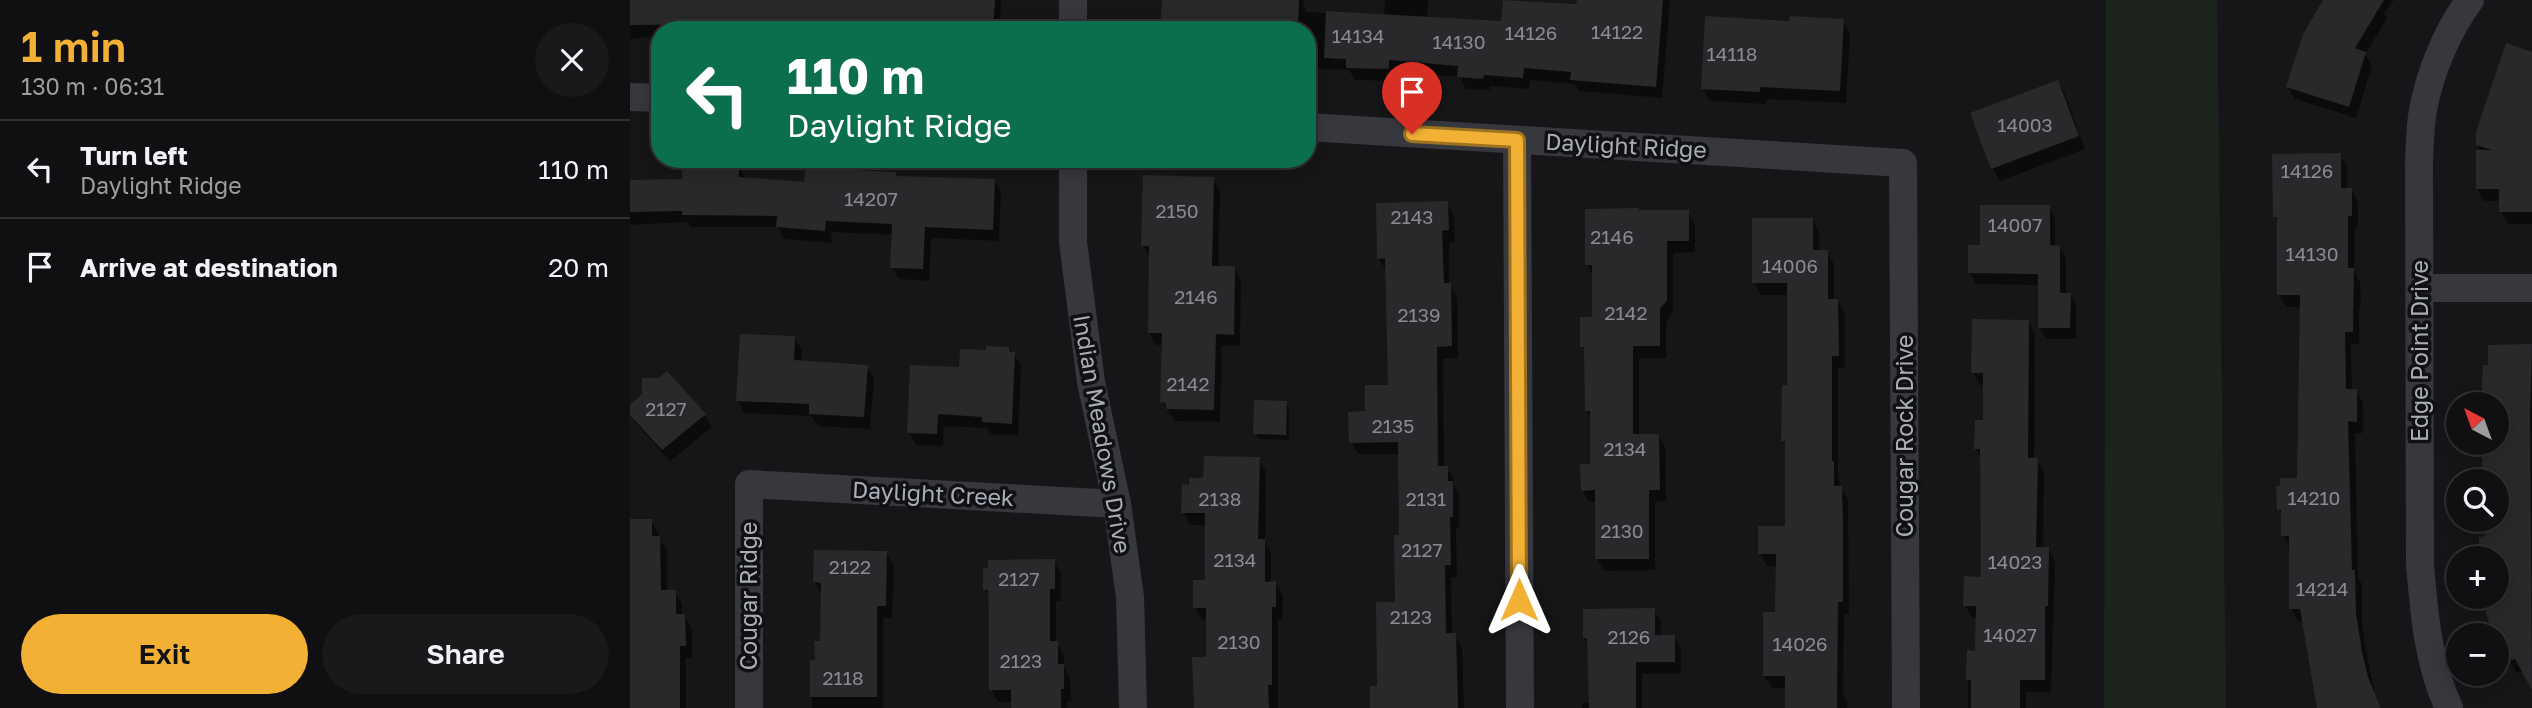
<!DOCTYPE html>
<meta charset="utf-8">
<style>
body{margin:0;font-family:"Golos Text",sans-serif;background:#19191b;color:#f1f3f6;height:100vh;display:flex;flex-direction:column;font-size:26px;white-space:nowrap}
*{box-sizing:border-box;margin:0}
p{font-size:23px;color:#9c9d9f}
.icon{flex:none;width:38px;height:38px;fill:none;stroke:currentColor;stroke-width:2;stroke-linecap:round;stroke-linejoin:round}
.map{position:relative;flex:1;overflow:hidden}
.drawer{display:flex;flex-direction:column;background:#101012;width:630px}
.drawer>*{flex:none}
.hud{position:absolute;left:21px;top:21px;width:665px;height:147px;border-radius:28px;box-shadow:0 4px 18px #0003,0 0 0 2px #303032;background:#0b6e4f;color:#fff;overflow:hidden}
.needle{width:46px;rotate:319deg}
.buttons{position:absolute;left:1816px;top:392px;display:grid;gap:14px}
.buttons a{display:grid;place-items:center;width:63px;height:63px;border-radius:50%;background:#101012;box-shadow:0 4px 18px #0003,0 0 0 2px #303032;font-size:35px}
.pin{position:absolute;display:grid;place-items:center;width:60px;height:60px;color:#fff;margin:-72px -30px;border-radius:50% 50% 50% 0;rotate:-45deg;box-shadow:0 0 7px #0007}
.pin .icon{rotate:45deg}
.me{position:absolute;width:77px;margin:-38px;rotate:0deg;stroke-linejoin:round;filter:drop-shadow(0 0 5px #0008)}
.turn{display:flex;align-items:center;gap:24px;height:147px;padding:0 21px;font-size:32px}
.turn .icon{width:91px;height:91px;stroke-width:2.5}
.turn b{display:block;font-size:49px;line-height:60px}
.round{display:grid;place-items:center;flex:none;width:74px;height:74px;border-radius:37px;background:#19191b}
.overview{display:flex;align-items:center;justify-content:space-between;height:119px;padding:0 21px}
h1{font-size:42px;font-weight:600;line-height:52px;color:#f2b134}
.action{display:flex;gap:14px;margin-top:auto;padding:14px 21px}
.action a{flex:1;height:80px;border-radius:42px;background:#f2b134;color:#111;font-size:28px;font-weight:600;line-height:80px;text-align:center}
.action a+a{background:#19191b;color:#f1f3f6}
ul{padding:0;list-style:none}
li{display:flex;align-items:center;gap:21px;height:98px;padding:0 21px;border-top:2px solid #303032}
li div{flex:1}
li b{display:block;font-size:26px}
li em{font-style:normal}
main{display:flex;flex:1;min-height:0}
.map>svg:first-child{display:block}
</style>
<main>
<section class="drawer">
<div class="overview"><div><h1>1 min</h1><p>130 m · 06:31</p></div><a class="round"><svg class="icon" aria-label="close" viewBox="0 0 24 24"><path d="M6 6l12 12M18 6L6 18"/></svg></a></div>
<ul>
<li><svg class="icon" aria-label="left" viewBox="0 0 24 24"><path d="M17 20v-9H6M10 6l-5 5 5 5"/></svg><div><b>Turn left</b><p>Daylight Ridge</p></div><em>110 m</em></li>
<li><svg class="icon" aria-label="arrive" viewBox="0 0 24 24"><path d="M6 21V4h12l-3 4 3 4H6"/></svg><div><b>Arrive at destination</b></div><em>20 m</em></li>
</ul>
<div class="action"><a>Exit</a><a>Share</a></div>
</section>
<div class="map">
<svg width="1902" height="708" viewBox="0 0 1902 708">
<rect width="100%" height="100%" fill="#161618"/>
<polygon fill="#1c231d" points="1476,0 1587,0 1596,708 1474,708"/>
<g fill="#0007">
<polygon points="0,0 371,0 370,30 30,30 30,36 0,39"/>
<polygon points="533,0 673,0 676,12 754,15 755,0 798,0 797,17 873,23 875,0 948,6 948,0 1040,0 1032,98 949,91 944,84 900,80 899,89 860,86 860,90 836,89 829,77 765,71 765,81 725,80 719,70 677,69 677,30 532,30"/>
<polygon points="1695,0 1764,0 1754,13 1757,19 1735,54 1742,66 1726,118 1665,99 1657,87"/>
<polygon points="1213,21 1220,33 1216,103 1137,99 1136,104 1080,101 1073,89 1161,22"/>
<polygon points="1902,54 1902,224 1878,224 1871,212 1871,201 1854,201 1847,189 1852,152 1847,145"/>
<polygon points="1428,82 1435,94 1455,149 1370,181 1363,169 1343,114"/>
<polygon points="1710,155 1717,167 1717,189 1721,189 1728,202 1728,228 1725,228 1724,271 1730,282 1731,307 1729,307 1729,344 1721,344 1722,391 1726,391 1733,403 1733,433 1725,433 1728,578 1732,584 1732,627 1744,691 1751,708 1689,708 1674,621 1668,621 1661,609 1660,548 1653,535 1653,516 1649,509 1669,479 1672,307 1656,307 1649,295 1649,224 1645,216"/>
<polygon points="108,166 116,179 176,184 200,166 203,171 265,174 267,178 364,180 371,192 369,241 301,238 299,281 269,279 262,267 264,235 202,232 201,243 154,239 148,227 60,227 58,222 0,225 0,181 54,180"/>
<polygon points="583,179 590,191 588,268 604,268 611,281 610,346 592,346 590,422 545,421 532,402 533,345 526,345 519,333 520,258 513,245"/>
<polygon points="817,203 824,216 825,242 819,243 819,284 827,297 828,358 813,359 814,468 817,468 824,480 824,487 829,495 829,528 826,528 827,577 821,577 822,635 825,635 832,647 834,708 742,708 749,688 766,603 771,537 770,454 728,454 721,442 737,413 759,387 756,270 748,258"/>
<polygon points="1419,207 1425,218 1425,247 1429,247 1436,259 1436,294 1440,294 1446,305 1446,339 1416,339 1410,328 1410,285 1346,284 1340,273 1351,247"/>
<polygon points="1058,212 1065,224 1065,252 1043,253 1043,313 1036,322 1036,358 1009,358 1009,436 1028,435 1035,447 1036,501 1025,502 1025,570 974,571 967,559 967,502 959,502 952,490 962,466 962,420 956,411 956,353 952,346 964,319 963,276 957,265"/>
<polygon points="1182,220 1189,232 1189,252 1197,252 1204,264 1204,300 1207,300 1215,313 1215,368 1208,368 1208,472 1210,487 1218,500 1219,614 1214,614 1213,695 1217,701 1217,708 1157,708 1157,688 1142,688 1134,676 1147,614 1147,566 1137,566 1130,554 1157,528 1157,447 1153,441 1158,387 1159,295 1131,295 1124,282"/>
<polygon points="1398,321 1405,334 1404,460 1407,460 1414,472 1413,548 1418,548 1425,561 1421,692 1396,692 1396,708 1338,708 1338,652 1347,652 1347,618 1342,618 1335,605 1353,578 1352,459 1346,449 1355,422 1355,385 1350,385 1343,373"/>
<polygon points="164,338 172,350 171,363 237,367 244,379 240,429 188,426 181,416 114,413 107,400"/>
<polygon points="1860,346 1902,346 1902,575 1867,577 1867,558 1851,558 1851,538 1857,538 1857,520 1867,520 1867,481 1853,481 1853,443 1867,443 1867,404 1849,404 1849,389 1855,389 1860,367"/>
<polygon points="378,349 380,353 384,354 391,366 388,435 361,434 357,428 314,426 313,446 286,445 279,433 331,369"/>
<polygon points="656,403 659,408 659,440 628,439 625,433"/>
<polygon points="0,408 74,415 82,427 40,461 5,422 0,414"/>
<polygon points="629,459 636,472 635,542 641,553 641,583 645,583 653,596 652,619 648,619 648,708 565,708 578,659 578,620 572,620 565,607 577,582 577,525 560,525 553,512 561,486"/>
<polygon points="0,521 21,521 28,533 28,538 37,550 37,592 45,592 52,604 52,616 54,616 62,628 62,658 56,658 56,708 1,708"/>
<polygon points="256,553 264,565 262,618 253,618 253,708 182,708 181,661 186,661 191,643 192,594 185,582"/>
<polygon points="424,561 431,573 431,601 426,601 426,642 434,655 434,666 440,678 441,701 437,701 437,708 383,708 383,702 368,702 361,689 360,598 355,589"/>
<polygon points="1902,593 1902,687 1893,671 1886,673 1876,652 1874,653 1867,642 1867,635 1865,635 1856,608"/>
<polygon points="1024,610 1031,622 1031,637 1044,637 1051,649 1051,674 1012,674 1012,708 952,708 952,703 959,703 959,646 954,638"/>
</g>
<g fill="#29292c">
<polygon points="0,0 365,0 363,30 219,30 219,23 0,25"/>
<polygon points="532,0 669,0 668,30 530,30"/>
<polygon points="873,0 946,4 947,0 1033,0 1026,87 940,80 941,72 894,68 893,78 854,75 853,79 827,77 828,66 759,60 759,69 716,68 716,59 694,58 696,11 871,21"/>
<polygon points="1693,0 1754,0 1725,48 1736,52 1719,107 1656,87 1673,34"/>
<polygon points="1075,16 1159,21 1160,16 1214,19 1210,91 1130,87 1130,92 1071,89"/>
<polygon points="1876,43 1902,52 1902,212 1869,212 1869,189 1846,189 1846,150 1862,150 1846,145 1846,132"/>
<polygon points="1428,80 1449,136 1361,169 1340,113"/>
<polygon points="1711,153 1711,188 1722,188 1722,216 1718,216 1718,268 1724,268 1723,332 1715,332 1716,389 1727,389 1727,422 1718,421 1722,570 1725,570 1726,613 1732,652 1738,677 1751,708 1687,708 1670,609 1659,609 1659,536 1651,536 1651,510 1647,510 1646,486 1650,486 1650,478 1667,478 1670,295 1647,295 1647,217 1643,217 1642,154"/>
<polygon points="176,162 201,164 200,169 266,172 266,176 365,179 363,230 295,227 293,269 260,268 262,224 196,221 195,231 146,227 147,216 52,215 52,211 0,212 0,180 52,179 52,165 109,165 109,177 174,182"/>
<polygon points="513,175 584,177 582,266 605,266 604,335 586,334 584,410 536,409 536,403 530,402 532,333 518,333 519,246 511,246"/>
<polygon points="818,201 819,230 812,231 814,283 821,283 822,346 807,347 808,466 818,466 818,481 823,481 823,517 820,517 821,565 815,565 816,633 826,633 828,708 740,708 740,686 747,686 746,602 765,602 764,535 769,535 768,442 719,443 718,412 735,411 735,385 758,385 755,258 747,259 746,203"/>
<polygon points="1350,205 1420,205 1420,245 1430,246 1430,293 1441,293 1440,328 1408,328 1408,274 1338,273 1338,245 1350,245"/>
<polygon points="1009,208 1009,210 1059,210 1059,241 1037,241 1037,300 1030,309 1030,346 1003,346 1003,434 1029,434 1030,490 1019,490 1019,559 965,559 965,490 951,491 950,464 960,464 960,411 955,411 954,347 950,347 950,317 962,317 962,265 955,265 955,209"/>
<polygon points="1122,218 1183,218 1183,250 1198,250 1198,299 1208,299 1209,356 1202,356 1202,461 1204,461 1204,486 1212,486 1213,526 1213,602 1208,602 1207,708 1155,708 1155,676 1133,676 1133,612 1145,612 1146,554 1128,554 1128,526 1155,526 1155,441 1151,441 1152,385 1157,385 1157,283 1122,283"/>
<polygon points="1342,319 1399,320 1398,458 1408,458 1406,547 1419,547 1418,606 1415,606 1415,680 1390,680 1390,708 1341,708 1341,680 1336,680 1337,650 1345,651 1346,606 1333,606 1334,576 1351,577 1350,449 1344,449 1345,420 1353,420 1353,373 1341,373"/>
<polygon points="110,334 165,336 164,360 238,365 234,417 179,414 179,404 106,401"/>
<polygon points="1902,344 1900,414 1902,690 1885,659 1877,662 1870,640 1867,641 1867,635 1863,635 1854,607 1867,603 1867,558 1850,558 1849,537 1855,536 1855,520 1867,520 1867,481 1852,481 1852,443 1867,443 1867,404 1851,404 1853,365 1858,365 1858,345"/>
<polygon points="356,346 379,347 379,352 385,352 382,424 352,422 352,417 308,414 307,434 277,433 280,365 329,367 330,349 356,350"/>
<polygon points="37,371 76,414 32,450 0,415 0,405 12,394 12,378 29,378"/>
<polygon points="624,400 657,401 656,435 623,434"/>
<polygon points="574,456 630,457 628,539 635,539 635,582 646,581 646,607 642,607 642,685 638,685 639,708 564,708 562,657 576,657 576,608 563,608 563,580 575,580 575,513 551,513 552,484 559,485 559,478 573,478"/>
<polygon points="0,519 22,519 22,536 30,536 31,590 46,590 46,614 55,614 56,646 50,646 50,708 0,708"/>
<polygon points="184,550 257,551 256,606 247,606 247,697 180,697 180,660 185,660 184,641 190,641 191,583 183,582"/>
<polygon points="425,559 425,589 420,589 420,641 428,641 428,664 434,664 434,689 431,689 431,708 381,708 381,690 359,690 359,615 358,590 353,590 353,568 358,568 358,560"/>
<polygon points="1025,608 1025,635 1045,635 1045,662 1006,662 1006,708 959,708 957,638 953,638 953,609"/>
</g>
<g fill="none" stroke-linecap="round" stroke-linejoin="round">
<g stroke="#37383d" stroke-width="28">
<polyline points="443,0 443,30"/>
<polyline points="0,97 30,98"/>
<polyline points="677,127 1273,163 1276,708"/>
<polyline points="887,140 890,708"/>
<polyline points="443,159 443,242 461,382 487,504 500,597 503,708"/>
<polyline points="1790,288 1902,288"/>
<polyline points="119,708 119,484 487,504"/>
<path d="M1819,708C1798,663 1794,613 1790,564L1789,160C1790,143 1790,126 1793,110C1800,72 1817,31 1840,0"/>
</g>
</g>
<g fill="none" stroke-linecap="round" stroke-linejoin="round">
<defs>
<polyline id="route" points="782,134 887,140 889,600"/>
</defs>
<use href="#route" stroke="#9d7322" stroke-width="18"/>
<use href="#route" stroke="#f2b134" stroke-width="12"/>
</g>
<g text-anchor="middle" stroke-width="7" stroke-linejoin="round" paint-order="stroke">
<g font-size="19" fill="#888b94">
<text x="987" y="39">14122</text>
<text x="901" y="40">14126</text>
<text x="728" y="43">14134</text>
<text x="829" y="49">14130</text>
<text x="1102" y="61">14118</text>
<text x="1395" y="132">14003</text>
<text x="1677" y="178">14126</text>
<text x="241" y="206">14207</text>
<text x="547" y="218">2150</text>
<text x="782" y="224">2143</text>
<text x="1385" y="232">14007</text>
<text x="982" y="244">2146</text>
<text x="1682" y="261">14130</text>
<text x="1160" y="273">14006</text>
<text x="566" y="304">2146</text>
<text x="996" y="320">2142</text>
<text x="789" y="322">2139</text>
<text x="558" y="391">2142</text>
<text x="36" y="416">2127</text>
<text x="763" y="433">2135</text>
<text x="995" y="456">2134</text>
<text x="1684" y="505">14210</text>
<text x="590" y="506">2138</text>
<text x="796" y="506">2131</text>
<text x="992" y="538">2130</text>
<text x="792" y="557">2127</text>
<text x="605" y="567">2134</text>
<text x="1385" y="569">14023</text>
<text x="220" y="574">2122</text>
<text x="389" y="586">2127</text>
<text x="1692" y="596">14214</text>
<text x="781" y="624">2123</text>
<text x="1380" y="642">14027</text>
<text x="999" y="644">2126</text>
<text x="609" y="649">2130</text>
<text x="1170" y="651">14026</text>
<text x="391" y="668">2123</text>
<text x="213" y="685">2118</text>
</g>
<g font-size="23" fill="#a8adb8" stroke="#111113">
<text transform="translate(996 146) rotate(3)" y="8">Daylight Ridge</text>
<text transform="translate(1790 351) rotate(-90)" y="8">Edge Point Drive</text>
<text transform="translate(472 434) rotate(80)" y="8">Indian Meadows Drive</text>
<text transform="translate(1275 436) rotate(-90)" y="8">Cougar Rock Drive</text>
<text transform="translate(303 494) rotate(3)" y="8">Daylight Creek</text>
<text transform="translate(119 596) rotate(-90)" y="8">Cougar Ridge</text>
</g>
</g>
</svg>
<div class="buttons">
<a><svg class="needle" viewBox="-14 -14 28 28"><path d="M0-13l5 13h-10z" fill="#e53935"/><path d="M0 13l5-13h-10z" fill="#9c9d9f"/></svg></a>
<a><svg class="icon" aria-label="search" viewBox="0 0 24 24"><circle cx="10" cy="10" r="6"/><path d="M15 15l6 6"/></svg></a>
<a>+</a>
<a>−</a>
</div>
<div class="pin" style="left:782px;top:134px;background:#d93025"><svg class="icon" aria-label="arrive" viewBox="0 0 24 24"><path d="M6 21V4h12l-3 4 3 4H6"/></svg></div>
<svg class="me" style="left:889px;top:600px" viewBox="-20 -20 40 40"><path d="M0-17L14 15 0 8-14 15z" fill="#f2b134" stroke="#fff" stroke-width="4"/></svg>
<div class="hud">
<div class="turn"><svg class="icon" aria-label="left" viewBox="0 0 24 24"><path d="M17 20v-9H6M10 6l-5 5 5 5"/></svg><div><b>110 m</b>Daylight Ridge</div></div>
</div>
</div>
</main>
